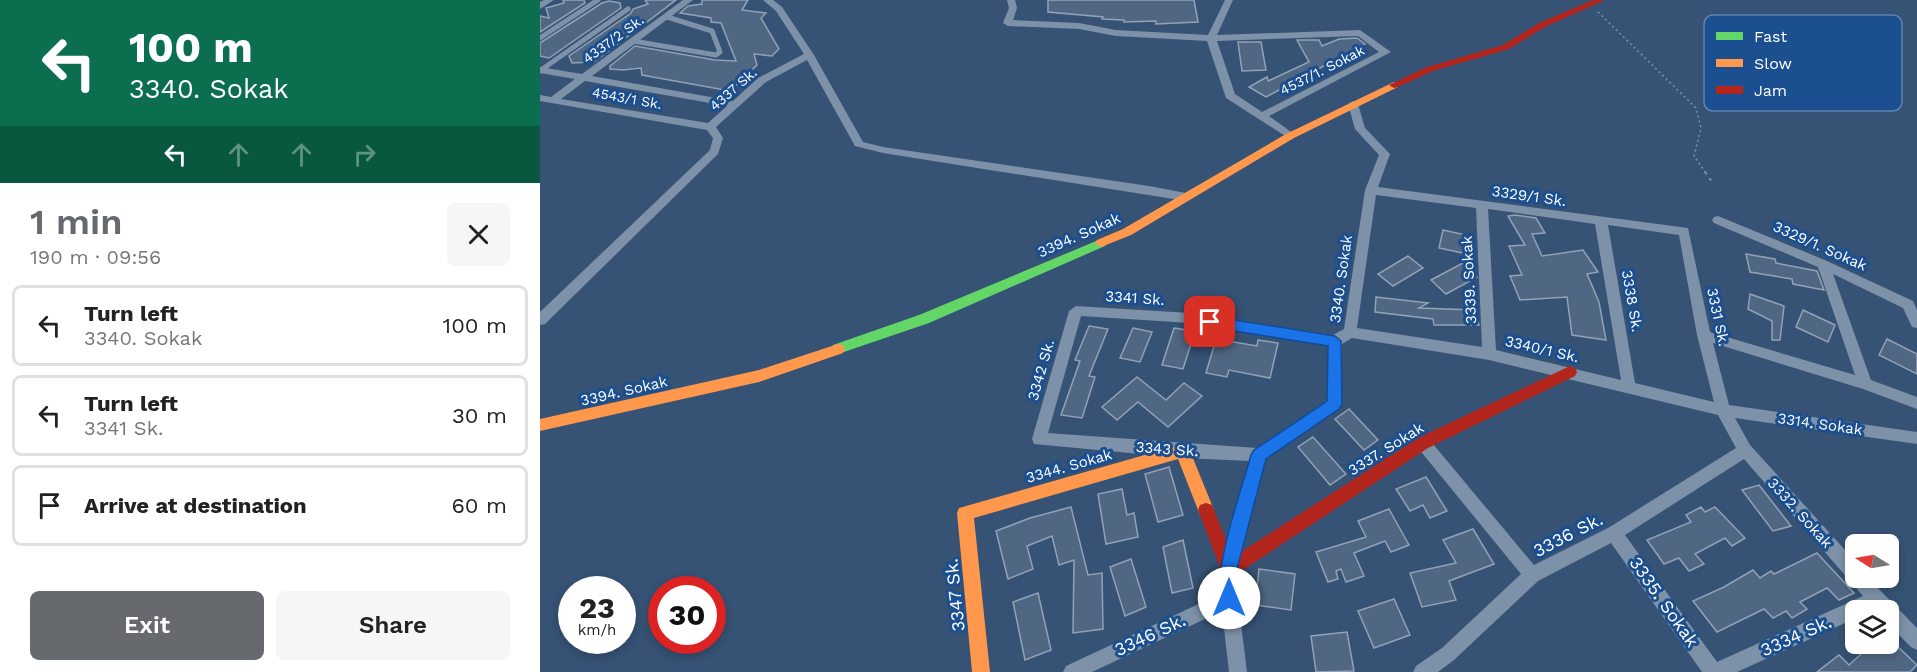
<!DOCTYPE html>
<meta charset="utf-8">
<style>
body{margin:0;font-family:"Work Sans",sans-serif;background:#f6f6f6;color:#222;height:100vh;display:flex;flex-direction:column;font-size:22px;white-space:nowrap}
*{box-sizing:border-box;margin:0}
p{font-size:20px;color:#767676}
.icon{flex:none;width:33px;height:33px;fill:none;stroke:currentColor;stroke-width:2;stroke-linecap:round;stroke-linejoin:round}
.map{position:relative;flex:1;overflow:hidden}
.side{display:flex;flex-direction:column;background:#fff;width:540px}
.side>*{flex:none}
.guide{background:#0b6e4f;color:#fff;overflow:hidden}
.needle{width:39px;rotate:281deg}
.controls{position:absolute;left:1305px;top:534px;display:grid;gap:12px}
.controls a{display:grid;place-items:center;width:54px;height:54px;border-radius:9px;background:#fff;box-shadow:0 3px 9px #0003;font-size:30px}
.speed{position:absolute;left:18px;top:576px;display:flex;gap:12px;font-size:30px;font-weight:700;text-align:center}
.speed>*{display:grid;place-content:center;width:78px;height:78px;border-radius:50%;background:#fff;box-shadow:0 3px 9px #0003;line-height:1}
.speed small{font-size:15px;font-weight:400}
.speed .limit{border:9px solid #d22;background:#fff;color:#111}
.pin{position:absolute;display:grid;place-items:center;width:51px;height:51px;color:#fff;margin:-26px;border-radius:12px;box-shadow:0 3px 9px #0006}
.me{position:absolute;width:66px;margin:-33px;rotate:0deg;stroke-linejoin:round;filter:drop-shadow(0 0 4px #0008)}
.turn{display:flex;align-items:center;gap:21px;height:126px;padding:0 30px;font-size:27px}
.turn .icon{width:78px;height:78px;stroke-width:2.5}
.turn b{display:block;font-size:42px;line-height:51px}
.lanes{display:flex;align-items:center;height:57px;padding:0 30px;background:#0003;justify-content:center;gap:30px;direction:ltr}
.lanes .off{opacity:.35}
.round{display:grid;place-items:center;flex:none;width:63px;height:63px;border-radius:9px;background:#f6f6f6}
.head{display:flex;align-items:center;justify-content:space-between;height:102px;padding:0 30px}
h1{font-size:36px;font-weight:600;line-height:45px;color:#666a6f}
.button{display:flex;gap:12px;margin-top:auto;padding:12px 30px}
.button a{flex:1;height:69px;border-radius:9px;background:#666a6f;color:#fff;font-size:24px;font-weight:600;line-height:69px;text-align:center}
.button a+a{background:#f6f6f6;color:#222}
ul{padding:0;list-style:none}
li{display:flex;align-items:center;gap:18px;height:81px;margin:0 12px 9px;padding:0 18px;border:3px solid #e0e0e0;border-radius:9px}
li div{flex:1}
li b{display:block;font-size:22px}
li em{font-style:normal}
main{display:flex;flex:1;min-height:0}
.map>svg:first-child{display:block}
</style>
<main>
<section class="side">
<div class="guide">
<div class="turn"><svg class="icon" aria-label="left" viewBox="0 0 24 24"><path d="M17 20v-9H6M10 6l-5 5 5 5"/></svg><div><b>100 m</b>3340. Sokak</div></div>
<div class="lanes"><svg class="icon" aria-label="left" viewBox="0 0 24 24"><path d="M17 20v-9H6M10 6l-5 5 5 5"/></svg><svg class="icon off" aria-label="ahead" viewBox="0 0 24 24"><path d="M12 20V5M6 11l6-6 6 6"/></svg><svg class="icon off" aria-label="ahead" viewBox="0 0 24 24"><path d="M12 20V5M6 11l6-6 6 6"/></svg><svg class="icon off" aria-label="right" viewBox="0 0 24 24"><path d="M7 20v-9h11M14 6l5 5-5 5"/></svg></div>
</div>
<div class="head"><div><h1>1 min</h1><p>190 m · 09:56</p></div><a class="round"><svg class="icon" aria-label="close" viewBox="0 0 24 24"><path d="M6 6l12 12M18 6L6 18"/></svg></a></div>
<ul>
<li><svg class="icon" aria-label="left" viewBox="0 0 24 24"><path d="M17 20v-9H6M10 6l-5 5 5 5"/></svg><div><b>Turn left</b><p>3340. Sokak</p></div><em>100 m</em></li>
<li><svg class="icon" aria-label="left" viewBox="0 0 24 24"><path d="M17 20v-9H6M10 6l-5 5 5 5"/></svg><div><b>Turn left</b><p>3341 Sk.</p></div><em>30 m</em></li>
<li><svg class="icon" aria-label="arrive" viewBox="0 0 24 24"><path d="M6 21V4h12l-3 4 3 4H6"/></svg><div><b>Arrive at destination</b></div><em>60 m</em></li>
</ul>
<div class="button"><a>Exit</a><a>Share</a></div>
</section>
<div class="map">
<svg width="1377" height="672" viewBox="0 0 1377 672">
<rect width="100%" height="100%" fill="#365274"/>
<g fill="#506783" stroke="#92a2b6" stroke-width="1.5">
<polygon points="23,0 44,0 45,3 0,32 0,16 9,18 6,8 24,3"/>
<polygon points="105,0 136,0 54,62 32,63 29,56 91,13 93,9 108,4"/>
<polygon points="162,0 208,0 202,10 226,13 221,18 239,49 232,56 214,54 217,65 190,91 102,75 101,68 83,70 70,69 70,66 95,46 175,60 196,61 181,23 171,22 171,18 140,13 148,6 162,4"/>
<polygon points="508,0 654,0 658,22 616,24 616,21 584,22 584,20 562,19 563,17 508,12"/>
<polygon points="69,1 80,3 81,8 9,58 0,56 0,43 62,3"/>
<polygon points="817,38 825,44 726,97 709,87 727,77 728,81 769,62 757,40 779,40 782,46 799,39"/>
<polygon points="698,42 721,42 726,70 702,71"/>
<polygon points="975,215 996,218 1005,233 992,234 1002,256 1043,250 1058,272 1047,274 1059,302 1066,340 1032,335 1027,297 980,300 970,276 982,275 969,246 985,245 968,216"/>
<polygon points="903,230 926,235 923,253 899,248"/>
<polygon points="1206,254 1235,259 1236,263 1277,271 1284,290 1253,284 1252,279 1210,272"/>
<polygon points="868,256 883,268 853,286 838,274"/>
<polygon points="923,263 937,277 906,294 891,280"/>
<polygon points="1210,294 1244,306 1240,340 1232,340 1232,321 1208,309"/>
<polygon points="836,297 888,303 879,308 935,310 939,325 894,325 893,319 835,312"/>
<polygon points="1263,310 1295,325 1288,342 1256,327"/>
<polygon points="549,326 568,329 549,376 555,377 542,418 521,415 540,361 535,360"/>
<polygon points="593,328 612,332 600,362 580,358"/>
<polygon points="634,328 655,331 643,369 622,365"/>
<polygon points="676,339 717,346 718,340 738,343 730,378 689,370 687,377 666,373"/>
<polygon points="1347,339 1377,354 1377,374 1339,355"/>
<polygon points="597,377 626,400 644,383 662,396 628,427 598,402 577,420 562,407"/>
<polygon points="809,409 838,440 824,450 795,419"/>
<polygon points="773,437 806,474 790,485 758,447"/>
<polygon points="629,467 643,515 618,522 605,474"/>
<polygon points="886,477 907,511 890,518 883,505 870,511 856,489"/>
<polygon points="1219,485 1251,526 1233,531 1202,490"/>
<polygon points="582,489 587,515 594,513 598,537 566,544 558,494"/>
<polygon points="531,507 548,575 562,573 563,629 533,633 534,560 519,565 512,536 487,546 493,569 468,579 456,531 490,518"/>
<polygon points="1161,507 1165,512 1175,507 1205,538 1192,546 1185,538 1155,554 1164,564 1149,571 1139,558 1124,564 1107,540 1151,522 1146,515"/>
<polygon points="849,509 869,545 851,552 845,541 814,553 824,576 806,582 801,569 796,571 798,579 788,582 776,552 826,537 818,521"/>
<polygon points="933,529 954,564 909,581 916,600 882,607 870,573 916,563 903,540"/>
<polygon points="643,540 653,588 632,593 623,547"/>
<polygon points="1277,553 1314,593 1299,600 1287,588 1260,602 1267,609 1252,618 1246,611 1233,618 1224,609 1177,632 1153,601 1184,587 1213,570 1220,578 1231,571 1234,574"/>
<polygon points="591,559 606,607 585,616 570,567"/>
<polygon points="719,569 755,574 751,610 715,605"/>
<polygon points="498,593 511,650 485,660 473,602"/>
<polygon points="854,599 870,635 834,648 818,611"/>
<polygon points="807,632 814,671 776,672 771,636"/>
<polygon points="1332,644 1355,644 1377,665 1370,672 1277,672 1299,655 1309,665"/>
</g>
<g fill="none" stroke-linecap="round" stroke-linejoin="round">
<polyline stroke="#7d92a8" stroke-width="1.5" stroke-dasharray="2 3" stroke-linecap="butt" points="1058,12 1156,108 1161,128 1154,156 1166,173"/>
<polyline stroke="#7d92a8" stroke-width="2" stroke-dasharray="3 4.5" stroke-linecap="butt" points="1165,172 1173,183"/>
<g stroke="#7d92a8" stroke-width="5">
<polyline points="0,38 58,0"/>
<polyline points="93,41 176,55 180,52 172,31 127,17"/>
<polyline points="1,70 88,9"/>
</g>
<g fill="#7d92a8" fill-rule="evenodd">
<polygon points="4,0 14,0 0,9 0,2"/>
<path d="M143,0H153L52,76L193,101L218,78L264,54L236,11L223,0H233L242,7L274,55L323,142L343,147L609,186L646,193L652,197L646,201L343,153L315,146L267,60L226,82L176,127L183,138L178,154L5,324L0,325V312L170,150L173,138L167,130L0,101V95L11,97L35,79L0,73V67L42,74ZM45,81L187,106L168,123L21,99Z"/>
<path d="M467,0H475L477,8L473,20L539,23L576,30L668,35L685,0H693L677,35L820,30L851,52L729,116L754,134L755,136L750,139L686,98L667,41L576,36L539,29L468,26L463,23L469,8ZM818,36L839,52L722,112L695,94L677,41Z"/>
<path d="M813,101L818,104L825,128L850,154L838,187L1148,228L1170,332L1315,375L1278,267L1174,223L1172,220L1174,217L1178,216L1287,261L1373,301L1377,310V328L1372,327L1363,308L1293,274L1331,380L1377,397V409L1323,389L1173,343L1189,405L1377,432V444L1195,418L1210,445L1316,562V578H1328L1377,628V650L1371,647L1348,624V610L1335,609L1316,610V618L1197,672H1162L1071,543L998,581L914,660L898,672H873L876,666L902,648L981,574L878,448L876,443L878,438L883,436L888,438L994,565L1068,528L1196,448L1178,415L949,360L812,338L802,344L801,404L799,408L726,459L697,569L698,599L707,672H689L682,611L552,672H523L526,666L680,594L681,569L710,461L643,458L494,444L492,439L529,311L536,306L650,313L793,335L804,329L825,190L839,155L815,129L808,104ZM836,195L936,208L942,347L817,328ZM948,209L1055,224L1081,380L956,350ZM1068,225L1139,235L1157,335L1174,402L1095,383ZM541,316L650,323L788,345L787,401L717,448L508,433ZM1204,459L1323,596L1177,662L1085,535Z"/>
</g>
<polygon fill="#63d668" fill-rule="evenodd" points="561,239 567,243 565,246 389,323 298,354 293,353 291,349 293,345 379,315"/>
<g fill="#ff974d" fill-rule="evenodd">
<polygon points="854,82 859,85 858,87 754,138 591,235 561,247 555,243 557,240 583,229 746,134"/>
<polygon points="298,344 303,345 305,349 303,353 219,382 0,431 0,419 219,370"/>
<polygon points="643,444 648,446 674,510 672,515 666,517 660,515 638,459 434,518 450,672 432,672 417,513 419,508"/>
</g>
<g fill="#b3261e" fill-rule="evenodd">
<polygon points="1053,0 1065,0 1005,27 969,49 893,71 858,87 854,88 849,85 887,67 963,45 999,23"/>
<polygon points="1030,366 1035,368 1037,372 1035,376 888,448 695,575 689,577 683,575 658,510 660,505 666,503 672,505 693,557 878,438"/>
</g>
</g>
<path fill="#1a73e8" stroke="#114b97" stroke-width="1.5" d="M670,316L795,336L801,341L802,404L799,409L726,459L697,569L698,598L695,605L689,607L683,605C670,574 702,489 711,455L714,450L787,401L788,346L670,327L664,322Z"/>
<g text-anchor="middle" stroke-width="6" stroke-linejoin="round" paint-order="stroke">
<g font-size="14" fill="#fff" stroke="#1b4f8f">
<text transform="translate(73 39) rotate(-36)" y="5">4337/2 Sk.</text>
<text transform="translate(782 70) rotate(-27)" y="5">4537/1. Sokak</text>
<text transform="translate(193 89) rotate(-41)" y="5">4337 Sk.</text>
<text transform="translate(87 98) rotate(10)" y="5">4543/1 Sk.</text>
</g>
<g font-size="15" fill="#fff" stroke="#1b4f8f">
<text transform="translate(989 196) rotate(8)" y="5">3329/1 Sk.</text>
<text transform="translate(539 235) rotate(-24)" y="5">3394. Sokak</text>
<text transform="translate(1280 246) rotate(24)" y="5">3329/1. Sokak</text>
<text transform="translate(801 279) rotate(-82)" y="5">3340. Sokak</text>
<text transform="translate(929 280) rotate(-93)" y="5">3339. Sokak</text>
<text transform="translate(595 298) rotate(4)" y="5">3341 Sk.</text>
<text transform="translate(1092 301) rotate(80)" y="5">3338 Sk.</text>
<text transform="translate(1178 317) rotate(78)" y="5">3331 Sk.</text>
<text transform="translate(1002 349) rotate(13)" y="5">3340/1 Sk.</text>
<text transform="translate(501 370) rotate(-74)" y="5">3342 Sk.</text>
<text transform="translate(84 391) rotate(-13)" y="5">3394. Sokak</text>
<text transform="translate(1280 424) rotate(8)" y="5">3314. Sokak</text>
<text transform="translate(627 449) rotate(4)" y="5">3343 Sk.</text>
<text transform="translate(846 449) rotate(-32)" y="5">3337. Sokak</text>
<text transform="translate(529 466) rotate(-16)" y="5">3344. Sokak</text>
<text transform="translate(1260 513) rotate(48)" y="5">3332. Sokak</text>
</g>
<g font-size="18" fill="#fff" stroke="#1b4f8f">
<text transform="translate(1028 535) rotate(-27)" y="6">3336 Sk.</text>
<text transform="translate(415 595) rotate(-96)" y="6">3347 Sk.</text>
<text transform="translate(1124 602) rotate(55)" y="6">3335. Sokak</text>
<text transform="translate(610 635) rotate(-25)" y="6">3346 Sk.</text>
<text transform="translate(1256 636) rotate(-24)" y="6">3334 Sk.</text>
</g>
</g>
<rect x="1164" y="15" width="198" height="96" rx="9" fill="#1b4f8f" stroke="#5f84b1" stroke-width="1.5"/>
<rect x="1176" y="32" width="27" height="8" fill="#63d668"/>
<rect x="1176" y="59" width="27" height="8" fill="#ff974d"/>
<rect x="1176" y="86" width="27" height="8" fill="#b3261e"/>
<g font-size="16" fill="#fff">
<text x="1214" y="42">Fast</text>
<text x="1214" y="69">Slow</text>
<text x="1214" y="96">Jam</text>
</g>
</svg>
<div class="controls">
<a><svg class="needle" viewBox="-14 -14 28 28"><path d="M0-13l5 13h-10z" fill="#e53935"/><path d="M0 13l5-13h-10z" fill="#767676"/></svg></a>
<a><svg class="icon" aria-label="layers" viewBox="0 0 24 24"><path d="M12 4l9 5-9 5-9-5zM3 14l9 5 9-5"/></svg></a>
</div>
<div class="speed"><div>23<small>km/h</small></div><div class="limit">30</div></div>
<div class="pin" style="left:670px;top:322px;background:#d93025"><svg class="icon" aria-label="arrive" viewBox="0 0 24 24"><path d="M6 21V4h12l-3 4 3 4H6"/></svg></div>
<svg class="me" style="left:689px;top:598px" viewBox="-20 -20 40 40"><circle r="19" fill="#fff"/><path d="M0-13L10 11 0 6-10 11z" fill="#1a73e8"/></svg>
</div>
</main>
